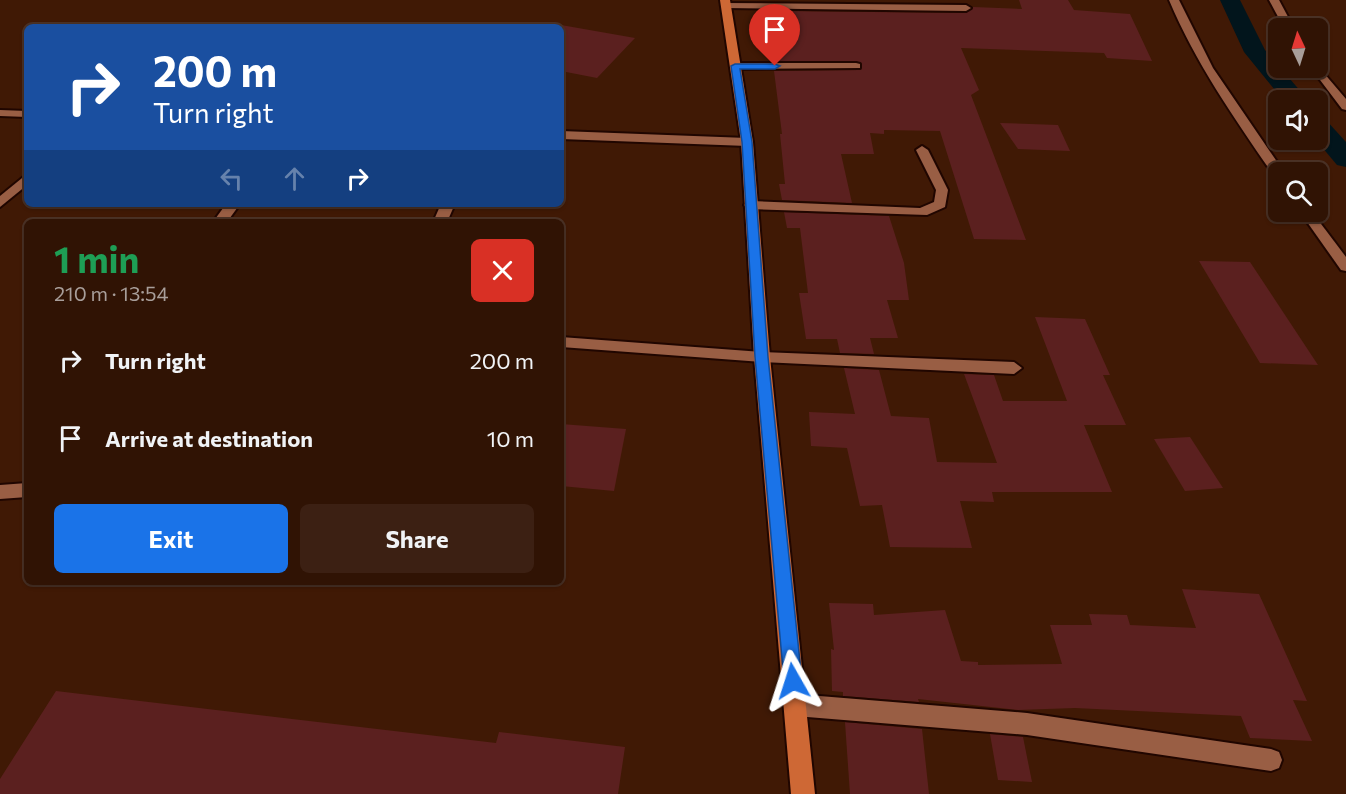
<!DOCTYPE html>
<meta charset="utf-8">
<style>
body{margin:0;font-family:Commissioner,sans-serif;background:#3c2013;color:#f1f3f6;height:100vh;display:flex;flex-direction:column;font-size:22px;white-space:nowrap}
*{box-sizing:border-box;margin:0}
p{font-size:20px;color:#a89e9a}
.icon{flex:none;width:33px;height:33px;fill:none;stroke:currentColor;stroke-width:2;stroke-linecap:round;stroke-linejoin:round}
.map{position:relative;flex:1;overflow:hidden}
.panel{position:absolute;left:24px;top:219px;width:540px;height:366px;display:flex;flex-direction:column;background:#301304;border-radius:9px;box-shadow:0 2px 4px #0004,0 0 0 2px #4b3226}
.panel>*{flex:none}
.hud{position:absolute;left:24px;top:24px;width:540px;height:183px;border-radius:9px;box-shadow:0 2px 4px #0004,0 0 0 2px #4b3226;background:#1a4fa0;color:#fff;overflow:hidden}
.needle{width:39px;rotate:356deg}
.tools{position:absolute;left:1268px;top:18px;display:grid;gap:12px}
.tools a{display:grid;place-items:center;width:60px;height:60px;border-radius:9px;background:#301304;box-shadow:0 2px 4px #0004,0 0 0 2px #4b3226;font-size:30px}
.pin{position:absolute;display:grid;place-items:center;width:51px;height:51px;color:#fff;margin:-62px -26px;border-radius:50% 50% 50% 0;rotate:-45deg;box-shadow:0 0 6px #0007}
.pin .icon{rotate:45deg}
.me{position:absolute;width:66px;margin:-33px;rotate:354deg;stroke-linejoin:round;filter:drop-shadow(0 0 4px #0008)}
.turn{display:flex;align-items:center;gap:21px;height:126px;padding:0 30px;font-size:27px}
.turn .icon{width:78px;height:78px;stroke-width:2.5}
.turn b{display:block;font-size:42px;line-height:51px}
.lanes{display:flex;align-items:center;height:57px;padding:0 30px;background:#0003;justify-content:center;gap:30px;direction:ltr}
.lanes .off{opacity:.35}
.round{display:grid;place-items:center;flex:none;width:63px;height:63px;border-radius:9px;background:#3c2013}
.overview{display:flex;align-items:center;justify-content:space-between;height:102px;padding:0 30px}
h1{font-size:36px;font-weight:700;line-height:45px;color:#1e9e55}
.primary-button{display:flex;gap:12px;margin-top:auto;padding:12px 30px}
.primary-button a{flex:1;height:69px;border-radius:9px;background:#1a73e8;color:#fff;font-size:24px;font-weight:700;line-height:69px;text-align:center}
.primary-button a+a{background:#3c2013;color:#f1f3f6}
ul{padding:0;list-style:none}
li{display:flex;align-items:center;gap:18px;height:78px;padding:0 30px}
li div{flex:1}
li b{display:block;font-size:22px}
li em{font-style:normal}
.map>svg:first-child{display:block}
</style>
<div class="map">
<svg width="1346" height="794" viewBox="0 0 1346 794">
<rect width="100%" height="100%" fill="#401905"/>
<g fill="none" stroke-linecap="round" stroke-linejoin="round">
<g fill="#02151c" fill-rule="evenodd">
<polygon points="1220,0 1240,0 1265,50 1308,100 1283,100 1244,52"/>
<polygon points="1317,117 1326,120 1346,142 1346,167 1337,165 1316,140"/>
</g>
</g>
<g fill="#5b201f">
<polygon points="1019,0 1068,0 1074,10 1130,14 1152,61 1107,58 1104,53 961,48 979,90 971,95 1026,240 974,239 940,131 884,130 884,134 870,133 874,154 841,154 852,203 782,200 779,184 785,184 780,134 782,134 774,71 860,70 862,64 856,61 772,61 770,42 776,41 778,11 966,13 973,7 1022,9"/>
<polygon points="561,25 635,38 597,78 561,71"/>
<polygon points="1000,123 1058,125 1070,151 1018,149"/>
<polygon points="784,212 889,216 904,263 909,300 887,300 898,338 870,338 874,354 840,353 837,339 806,339 799,293 808,293 800,228 787,228"/>
<polygon points="1199,261 1250,262 1318,365 1260,363"/>
<polygon points="1035,317 1085,319 1110,375 1103,375 1126,425 1084,425 1112,492 992,492 994,502 960,501 972,548 890,547 882,505 860,506 847,448 811,446 809,412 855,414 844,368 879,370 891,416 929,418 937,462 997,463 964,374 994,375 1003,401 1067,401"/>
<polygon points="561,424 626,429 614,491 561,486"/>
<polygon points="1190,437 1223,488 1185,491 1154,439"/>
<polygon points="1182,589 1259,594 1307,701 1293,700 1312,741 1250,738 1241,716 1075,708 1018,710 918,699 919,702 843,696 843,692 832,691 831,649 834,650 829,603 873,604 874,615 945,610 961,661 978,662 978,665 1062,664 1050,625 1092,625 1089,614 1127,615 1130,625 1196,628"/>
<polygon points="56,691 496,743 499,732 625,747 618,794 0,794 0,779"/>
<polygon points="845,722 922,729 929,794 850,794"/>
<polygon points="990,734 1023,737 1032,782 998,780"/>
</g>
<g fill="none" stroke-linecap="round" stroke-linejoin="round">
<defs>
<g id="service">
<polygon points="0,110 27,111 27,117 0,116"/>
<polygon points="561,131 747,138 753,142 747,146 561,139"/>
<polygon points="27,174 27,185 0,207 0,196"/>
<polygon points="226,204 240,204 227,222 213,222"/>
<polygon points="441,204 455,204 447,222 433,222"/>
</g>
<g id="minor">
<path d="M1169,0H1179L1213,68L1284,172H1278V177L1274,176C1235,119 1196,64 1169,0Z"/>
<polygon points="1269,0 1279,0 1294,28 1284,28"/>
<polygon points="723,3 966,5 971,8 966,11 726,8 721,5"/>
<polygon points="856,63 860,64 860,68 735,69 730,66 735,63"/>
<polygon points="1317,65 1346,99 1346,110 1342,109 1311,68 1317,68"/>
<polygon points="922,146 928,150 948,190 945,207 927,215 751,209 744,205 751,201 920,208 934,202 936,190 916,150"/>
<polygon points="1300,212 1312,212 1346,257 1346,271 1341,270"/>
<polygon points="561,337 762,352 1014,362 1022,368 1014,374 762,362 561,347"/>
<polygon points="27,483 27,497 0,499 0,485"/>
<polygon points="795,694 1027,713 1271,749 1279,752 1282,760 1279,768 1271,771 1027,735 795,716 787,712 784,705 787,698"/>
</g>
<polygon id="primary" points="720,0 730,0 753,142 770,357 815,794 791,794 754,357 741,142"/>
</defs>
<use href="#service" stroke="#200600" stroke-width="4"/>
<use href="#minor" stroke="#200600" stroke-width="4"/>
<use href="#primary" stroke="#200600" stroke-width="4"/>
<use href="#service" fill="#995e44" fill-rule="evenodd"/>
<use href="#minor" fill="#995e44" fill-rule="evenodd"/>
<use href="#primary" fill="#ce6835" fill-rule="evenodd"/>
</g>
<polygon fill="#1a73e8" stroke="#114b97" stroke-width="1.5" points="735,64 775,64 780,66 775,69 740,69 752,142 768,357 802,681 800,687 793,690 787,687 784,681 755,357 742,142 731,66"/>
</svg>
<div class="tools">
<a><svg class="needle" viewBox="-14 -14 28 28"><path d="M0-13l5 13h-10z" fill="#e53935"/><path d="M0 13l5-13h-10z" fill="#a89e9a"/></svg></a>
<a><svg class="icon" aria-label="sound" viewBox="0 0 24 24"><path d="M4 9h4l5-4v14l-5-4H4zM17 9q2 3 0 6"/></svg></a>
<a><svg class="icon" aria-label="search" viewBox="0 0 24 24"><circle cx="10" cy="10" r="6"/><path d="M15 15l6 6"/></svg></a>
</div>
<div class="pin" style="left:775px;top:66px;background:#d93025"><svg class="icon" aria-label="arrive" viewBox="0 0 24 24"><path d="M6 21V4h12l-3 4 3 4H6"/></svg></div>
<svg class="me" style="left:793px;top:681px" viewBox="-20 -20 40 40"><path d="M0-17L14 15 0 8-14 15z" fill="#1a73e8" stroke="#fff" stroke-width="4"/></svg>
<div class="hud">
<div class="turn"><svg class="icon" aria-label="right" viewBox="0 0 24 24"><path d="M7 20v-9h11M14 6l5 5-5 5"/></svg><div><b>200 m</b>Turn right</div></div>
<div class="lanes"><svg class="icon off" aria-label="left" viewBox="0 0 24 24"><path d="M17 20v-9H6M10 6l-5 5 5 5"/></svg><svg class="icon off" aria-label="ahead" viewBox="0 0 24 24"><path d="M12 20V5M6 11l6-6 6 6"/></svg><svg class="icon" aria-label="right" viewBox="0 0 24 24"><path d="M7 20v-9h11M14 6l5 5-5 5"/></svg></div>
</div>
<section class="panel">
<div class="overview"><div><h1>1 min</h1><p>210 m · 13:54</p></div><a class="round" style="background:#d93025;color:#fff"><svg class="icon" aria-label="close" viewBox="0 0 24 24"><path d="M6 6l12 12M18 6L6 18"/></svg></a></div>
<ul>
<li><svg class="icon" aria-label="right" viewBox="0 0 24 24"><path d="M7 20v-9h11M14 6l5 5-5 5"/></svg><div><b>Turn right</b></div><em>200 m</em></li>
<li><svg class="icon" aria-label="arrive" viewBox="0 0 24 24"><path d="M6 21V4h12l-3 4 3 4H6"/></svg><div><b>Arrive at destination</b></div><em>10 m</em></li>
</ul>
<div class="primary-button"><a>Exit</a><a>Share</a></div>
</section>
</div>
